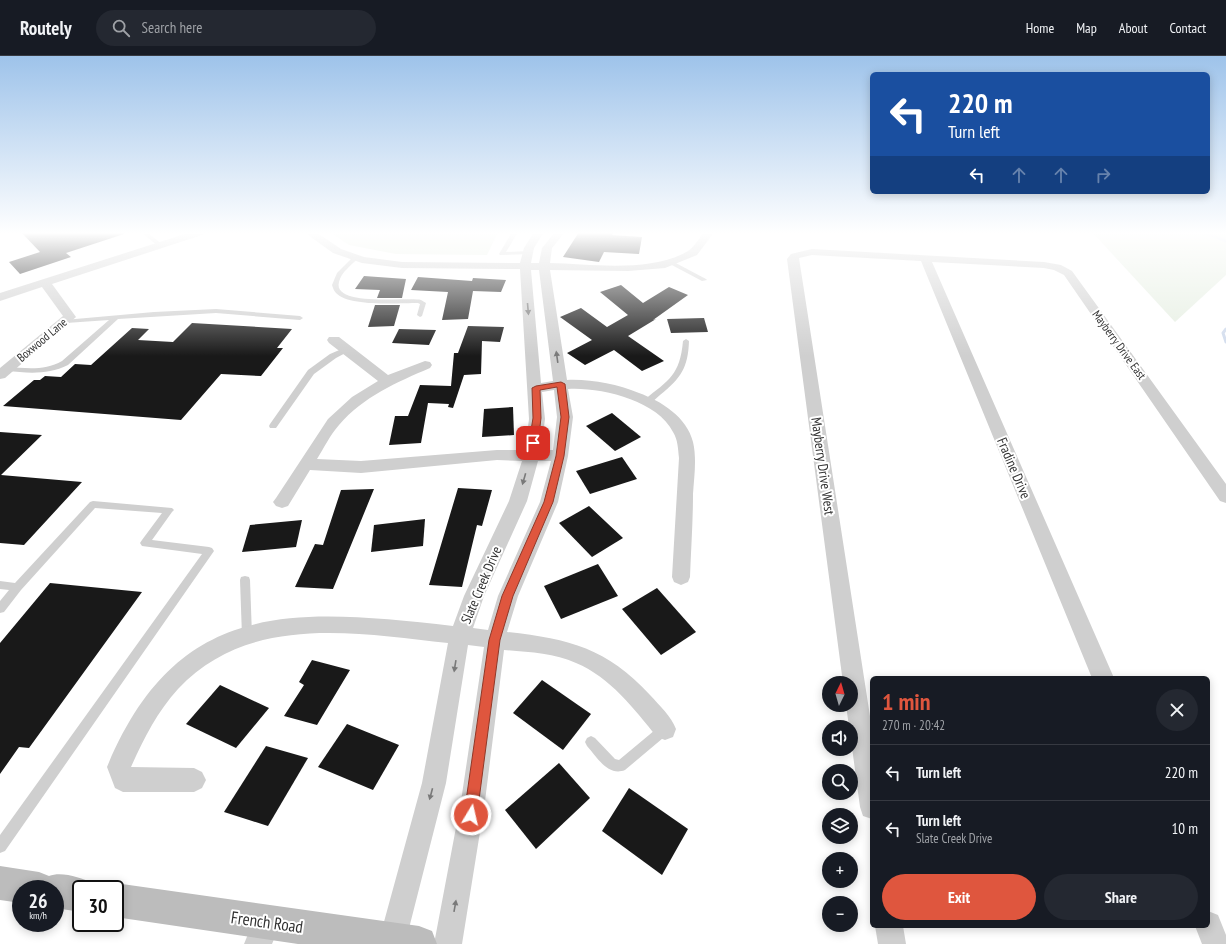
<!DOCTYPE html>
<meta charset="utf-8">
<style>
body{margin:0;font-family:"PT Sans Narrow",sans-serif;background:#242831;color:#f1f3f6;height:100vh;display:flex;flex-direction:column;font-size:15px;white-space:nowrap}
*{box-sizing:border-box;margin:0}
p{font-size:13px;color:#9ea1a6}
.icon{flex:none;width:22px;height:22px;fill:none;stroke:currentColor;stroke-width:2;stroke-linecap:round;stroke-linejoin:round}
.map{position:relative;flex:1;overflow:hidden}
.panel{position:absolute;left:870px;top:620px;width:340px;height:252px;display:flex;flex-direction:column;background:#171b24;border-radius:6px;box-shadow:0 2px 10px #0003}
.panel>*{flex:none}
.guide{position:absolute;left:870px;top:16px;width:340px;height:122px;border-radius:6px;box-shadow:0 2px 10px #0003;background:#1a4fa0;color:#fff;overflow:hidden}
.needle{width:26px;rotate:5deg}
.tools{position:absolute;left:822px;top:620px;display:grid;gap:8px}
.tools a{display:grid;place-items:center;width:36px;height:36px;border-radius:50%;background:#171b24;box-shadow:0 2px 10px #0003;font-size:20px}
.speed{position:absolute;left:12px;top:824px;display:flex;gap:8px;font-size:20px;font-weight:700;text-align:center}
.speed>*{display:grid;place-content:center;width:52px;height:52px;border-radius:50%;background:#171b24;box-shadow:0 2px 10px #0003;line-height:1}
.speed small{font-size:10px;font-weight:400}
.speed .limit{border:2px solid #111;border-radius:6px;background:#fff;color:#111}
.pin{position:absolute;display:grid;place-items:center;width:34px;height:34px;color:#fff;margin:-17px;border-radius:8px;box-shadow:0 2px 6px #0006}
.me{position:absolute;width:44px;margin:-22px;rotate:9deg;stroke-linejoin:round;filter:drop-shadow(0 0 3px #0008)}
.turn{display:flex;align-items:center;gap:14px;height:84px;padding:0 12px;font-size:18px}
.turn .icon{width:52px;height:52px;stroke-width:2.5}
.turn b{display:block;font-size:28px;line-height:34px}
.lanes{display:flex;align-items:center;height:38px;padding:0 12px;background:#0003;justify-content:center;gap:20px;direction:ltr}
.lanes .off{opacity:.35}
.round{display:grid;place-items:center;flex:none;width:42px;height:42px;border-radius:21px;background:#242831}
.summary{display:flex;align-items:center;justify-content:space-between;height:68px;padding:0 12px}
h1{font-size:24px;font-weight:800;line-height:30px;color:#df563e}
.action{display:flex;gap:8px;margin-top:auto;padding:8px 12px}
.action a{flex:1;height:46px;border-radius:24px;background:#df563e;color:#fff;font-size:16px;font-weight:800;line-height:46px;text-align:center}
.action a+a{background:#242831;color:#f1f3f6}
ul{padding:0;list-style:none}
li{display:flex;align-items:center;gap:12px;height:56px;padding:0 12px;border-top:1px solid #363941}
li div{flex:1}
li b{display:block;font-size:15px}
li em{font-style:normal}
header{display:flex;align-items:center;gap:24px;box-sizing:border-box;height:56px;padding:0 20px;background:#171b24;border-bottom:1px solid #363941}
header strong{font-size:19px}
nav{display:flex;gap:22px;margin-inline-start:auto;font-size:14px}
.search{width:280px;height:36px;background:#242831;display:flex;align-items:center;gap:10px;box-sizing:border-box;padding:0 14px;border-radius:22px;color:#9ea1a6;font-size:15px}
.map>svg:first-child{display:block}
</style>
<header>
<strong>Routely</strong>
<div class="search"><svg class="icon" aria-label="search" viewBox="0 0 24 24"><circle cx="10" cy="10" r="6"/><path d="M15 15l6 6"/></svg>Search here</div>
<nav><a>Home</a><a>Map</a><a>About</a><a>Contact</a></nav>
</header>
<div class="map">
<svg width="1226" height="888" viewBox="0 0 1226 888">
<rect width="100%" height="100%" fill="#fff"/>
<g fill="#e5eee1">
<polygon points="330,176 498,176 487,199 396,198 349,189"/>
<polygon points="1092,176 1221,176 1226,178 1226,219 1175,266"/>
</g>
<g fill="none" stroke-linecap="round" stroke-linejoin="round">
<g stroke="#cfdaec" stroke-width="3">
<polyline points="1203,176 1226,185"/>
<polyline points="1226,273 1223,277 1226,286"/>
</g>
</g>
<g fill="#191919">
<polygon points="21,176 124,176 124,178 66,197 71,201 20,218 9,206 40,196"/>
<polygon points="579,176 614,176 612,179 642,181 639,198 604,196 599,206 563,201"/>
<polygon points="364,220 406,223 402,242 377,242 380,234 355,233"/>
<polygon points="418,221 472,225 473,222 506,224 501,236 473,235 468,263 442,264 448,236 411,234"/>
<polygon points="621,229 643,247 669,231 688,239 653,264 656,263 628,280 664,305 642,315 614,294 585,309 567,297 592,284 560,261 581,252 607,271 628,259 600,236"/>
<polygon points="375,249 400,249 394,270 368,271"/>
<polygon points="704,262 708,276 671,277 667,263"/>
<polygon points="192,267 292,273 277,292 283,292 261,320 221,318 181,364 3,350 34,324 40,324 45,320 61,321 75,308 91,309 132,272 149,273 138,284 173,286"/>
<polygon points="468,270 504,271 500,286 482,285 481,318 464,319 453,352 448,351 449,348 428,347 421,387 389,389 395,360 408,360 420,329 451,330 454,297 458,297"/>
<polygon points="399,273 436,274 429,289 392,287"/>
<polygon points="513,351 514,379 482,381 484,353"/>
<polygon points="612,357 641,381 615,395 586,370"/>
<polygon points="0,376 42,379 1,419 82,426 24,489 0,487"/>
<polygon points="622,401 637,423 590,438 576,415"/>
<polygon points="458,432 492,434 482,470 477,469 462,531 429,529"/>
<polygon points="374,433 333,533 295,531 315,488 323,489 341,434"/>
<polygon points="589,450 623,482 592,501 559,467"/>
<polygon points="425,463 423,490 371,496 374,469"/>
<polygon points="302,464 296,491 242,496 250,469"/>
<polygon points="598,508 618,540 561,563 544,530"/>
<polygon points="50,527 142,536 29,692 19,691 0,718 0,587"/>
<polygon points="657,532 696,576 661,599 622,553"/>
<polygon points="312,604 350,614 317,669 284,660 304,629 299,626"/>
<polygon points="542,624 591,658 563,694 513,657"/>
<polygon points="220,629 269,652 236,692 186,668"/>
<polygon points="347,668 399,689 373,734 318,711"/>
<polygon points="266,690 308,702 268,770 224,756"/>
<polygon points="559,707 590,742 536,793 505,754"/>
<polygon points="629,732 688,773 662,819 602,775"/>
</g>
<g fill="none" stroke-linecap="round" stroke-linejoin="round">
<g fill="#cfcfcf" fill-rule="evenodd">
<polygon points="141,176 147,176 163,189 158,190"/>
<polygon points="512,176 518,176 506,196 528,195 530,196 530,198 500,199 499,198"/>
<path d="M353,201L358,202C352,209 341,216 339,226C332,251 409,241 421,244L426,247L422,260L420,261L417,259L420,248L418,247C399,247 349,251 336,237C334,235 333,232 332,229L337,217Z"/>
<polygon points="670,204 706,223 707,224 702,225 668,207 667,206"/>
<path d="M216,253L300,260L303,262L300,264L216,257L118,263L68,309C48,319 28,317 7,315L3,313L7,311C26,312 45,315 62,305L109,264L66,267L63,265L64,264L154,256Z"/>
<path d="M686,283L689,285C688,312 681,322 660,339C655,343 651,349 644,348L643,346L644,344C669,324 680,319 683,285Z"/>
<polygon points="344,292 347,292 351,294 336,302 314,318 276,372 270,372 269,370 270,368 308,314 330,298"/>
<polygon points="93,445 172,452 174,454 172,456 152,484 209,491 212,492 214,495 5,795 0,797 0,779 202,498 142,490 140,487 142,484 162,457 95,452 21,534 4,556 0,557 0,545 9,534 0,533 0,525 15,527 90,446"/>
<polygon points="245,520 249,521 250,524 252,580 251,583 247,585 243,583 242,580 240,524 241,521"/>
<path d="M665,667L669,669L671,673L669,677L625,714C608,721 597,701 587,690L585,686L587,682L591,680L595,682L615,703L619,704L661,669Z"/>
</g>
<g fill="#cfcfcf" fill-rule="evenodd">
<polygon points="191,176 206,176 205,178 52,228 76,261 5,322 0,323 0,312 63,260 42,231 0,245 0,237"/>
<path d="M304,176H316L341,193L364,201L402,206L520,207L524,192L534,176H544L534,192L531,207H539L542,192L555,176H565L552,192L550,207C591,208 651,217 688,195C693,192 698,184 702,179V176H712V179L697,199L665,212L628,215L550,214L567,324C591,323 616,328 639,337C661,345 687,361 693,386C697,403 694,422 693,438C693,466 691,493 690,521L688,526L681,529L674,526L672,521L679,402C678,393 678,384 673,376C657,344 600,331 568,333L573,361L568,400L558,446L518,540L507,576C570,583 606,592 650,639C660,650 671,660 676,673L673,681L665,684L657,681C634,653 610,621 576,607C554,597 528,596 504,594L485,745L462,888H434L461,745L484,591L468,589L446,727L405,888H381L379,884L422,727L448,587C356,577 249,557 178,633C157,656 143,684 131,711L194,712L202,716L206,724L202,732L194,736H123L115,732L107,711C178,540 296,553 453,570L464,540L509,445L522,405L497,404L361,417L310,414L288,450L282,452L276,450L273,446L276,442L328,363L352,341L378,325L329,287L327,284L329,281H339L388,319L425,305L430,306L432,309L430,312C397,326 363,341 339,369C330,379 324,392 317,403L361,405L497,394H525L529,363L520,213L402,212L362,207L333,197ZM531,214H539L553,325L541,327ZM554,334L557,361L553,394H541L545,363L542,336ZM538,405H551L540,446L498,540L488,574L473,572L484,540L527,445Z"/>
<polygon points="812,193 1044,206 1061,209 1072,215 1226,428 1226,447 1220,445 1064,219 1054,214 1044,212 932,206 1114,622 1092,622 921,205 812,199 799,202 872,673 872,763 863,760 860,751 851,684 851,671 849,671 846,649 851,649 851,627 843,627 787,203 791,198"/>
<polygon points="267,852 277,856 281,866 272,888 244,888 257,856"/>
<polygon points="1208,855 1218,859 1226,879 1226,888 1202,888 1195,870 1208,870"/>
<polygon points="875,870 903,870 906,888 878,888"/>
</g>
<g fill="#bcbcbc" fill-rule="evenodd">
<path d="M0,810L39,816L49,820C62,815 81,822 93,827L96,833H81V856L55,852V833H21V847L0,844Z"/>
<polygon points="115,827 419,870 432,875 437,888 298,888 115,861 115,833 102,833"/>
</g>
</g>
<defs><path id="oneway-solid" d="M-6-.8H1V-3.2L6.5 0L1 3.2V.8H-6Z"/></defs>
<g fill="#797979">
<use href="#oneway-solid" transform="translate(528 253) rotate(85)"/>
<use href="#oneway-solid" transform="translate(557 301) rotate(-98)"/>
<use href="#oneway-solid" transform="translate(524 423) rotate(106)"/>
<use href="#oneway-solid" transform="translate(455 610) rotate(99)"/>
<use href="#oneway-solid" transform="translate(431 738) rotate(105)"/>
<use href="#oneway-solid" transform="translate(455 850) rotate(-80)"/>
</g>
<linearGradient id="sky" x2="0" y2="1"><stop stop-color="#9ec3ea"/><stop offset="0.59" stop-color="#fff"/><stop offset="1" stop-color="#fff" stop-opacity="0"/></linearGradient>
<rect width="1226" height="300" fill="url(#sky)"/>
<polygon fill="#df563e" stroke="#913828" points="561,326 565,328 569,361 564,400 553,446 513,540 500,584 477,759 475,764 471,766 466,764 464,759 489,584 502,540 544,446 556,400 561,361 557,331 540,334 541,362 538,387 533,389 529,387 533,362 532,332 536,330"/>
<g text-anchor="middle" stroke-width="4" stroke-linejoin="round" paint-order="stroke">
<g font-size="12" fill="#323232" stroke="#fff">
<text transform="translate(42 284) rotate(-40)" y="4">Boxwood Lane</text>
<text transform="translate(1119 289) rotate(54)" y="4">Mayberry Drive East</text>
</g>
<g font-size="14" fill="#323232" stroke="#fff">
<text transform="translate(823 410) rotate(82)" y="5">Mayberry Drive West</text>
<text transform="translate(1014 412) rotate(67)" y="5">Fradine Drive</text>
<text transform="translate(481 529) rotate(-67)" y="5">Slate Creek Drive</text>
</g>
<g font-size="17" fill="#323232" stroke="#fff">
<text transform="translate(267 866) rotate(8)" y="6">French Road</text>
</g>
</g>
</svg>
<div class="tools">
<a><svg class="needle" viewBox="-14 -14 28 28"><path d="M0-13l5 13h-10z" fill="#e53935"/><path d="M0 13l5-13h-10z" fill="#9ea1a6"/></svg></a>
<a><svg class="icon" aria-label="sound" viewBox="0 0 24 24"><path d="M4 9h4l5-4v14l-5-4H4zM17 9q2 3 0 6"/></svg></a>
<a><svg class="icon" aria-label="search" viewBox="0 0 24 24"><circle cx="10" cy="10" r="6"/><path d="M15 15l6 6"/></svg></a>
<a><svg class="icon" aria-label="layers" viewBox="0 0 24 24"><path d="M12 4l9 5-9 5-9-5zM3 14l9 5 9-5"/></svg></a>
<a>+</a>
<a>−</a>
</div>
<div class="speed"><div>26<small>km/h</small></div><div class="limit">30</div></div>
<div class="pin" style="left:533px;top:387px;background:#d93025"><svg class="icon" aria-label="arrive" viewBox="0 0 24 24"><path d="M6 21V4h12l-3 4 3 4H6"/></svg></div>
<svg class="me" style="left:471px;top:759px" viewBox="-20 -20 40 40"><circle r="17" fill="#df563e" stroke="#fff" stroke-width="3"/><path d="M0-11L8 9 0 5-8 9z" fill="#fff"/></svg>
<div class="guide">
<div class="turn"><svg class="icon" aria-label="left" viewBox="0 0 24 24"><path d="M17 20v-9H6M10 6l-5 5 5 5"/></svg><div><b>220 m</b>Turn left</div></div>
<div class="lanes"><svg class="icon" aria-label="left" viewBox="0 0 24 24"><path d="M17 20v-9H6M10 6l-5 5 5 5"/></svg><svg class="icon off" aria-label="ahead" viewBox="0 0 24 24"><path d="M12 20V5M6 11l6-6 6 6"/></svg><svg class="icon off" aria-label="ahead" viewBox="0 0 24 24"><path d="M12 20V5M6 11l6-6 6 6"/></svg><svg class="icon off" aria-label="right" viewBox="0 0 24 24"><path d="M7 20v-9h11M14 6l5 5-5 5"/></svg></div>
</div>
<section class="panel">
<div class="summary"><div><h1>1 min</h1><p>270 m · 20:42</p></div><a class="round"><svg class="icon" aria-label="close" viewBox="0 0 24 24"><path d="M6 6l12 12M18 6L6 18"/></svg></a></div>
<ul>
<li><svg class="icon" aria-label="left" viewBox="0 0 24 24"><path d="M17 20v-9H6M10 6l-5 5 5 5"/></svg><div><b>Turn left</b></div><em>220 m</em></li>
<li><svg class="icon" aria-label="left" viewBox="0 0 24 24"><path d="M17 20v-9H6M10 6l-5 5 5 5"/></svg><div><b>Turn left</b><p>Slate Creek Drive</p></div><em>10 m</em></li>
</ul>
<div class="action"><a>Exit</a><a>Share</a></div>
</section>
</div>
